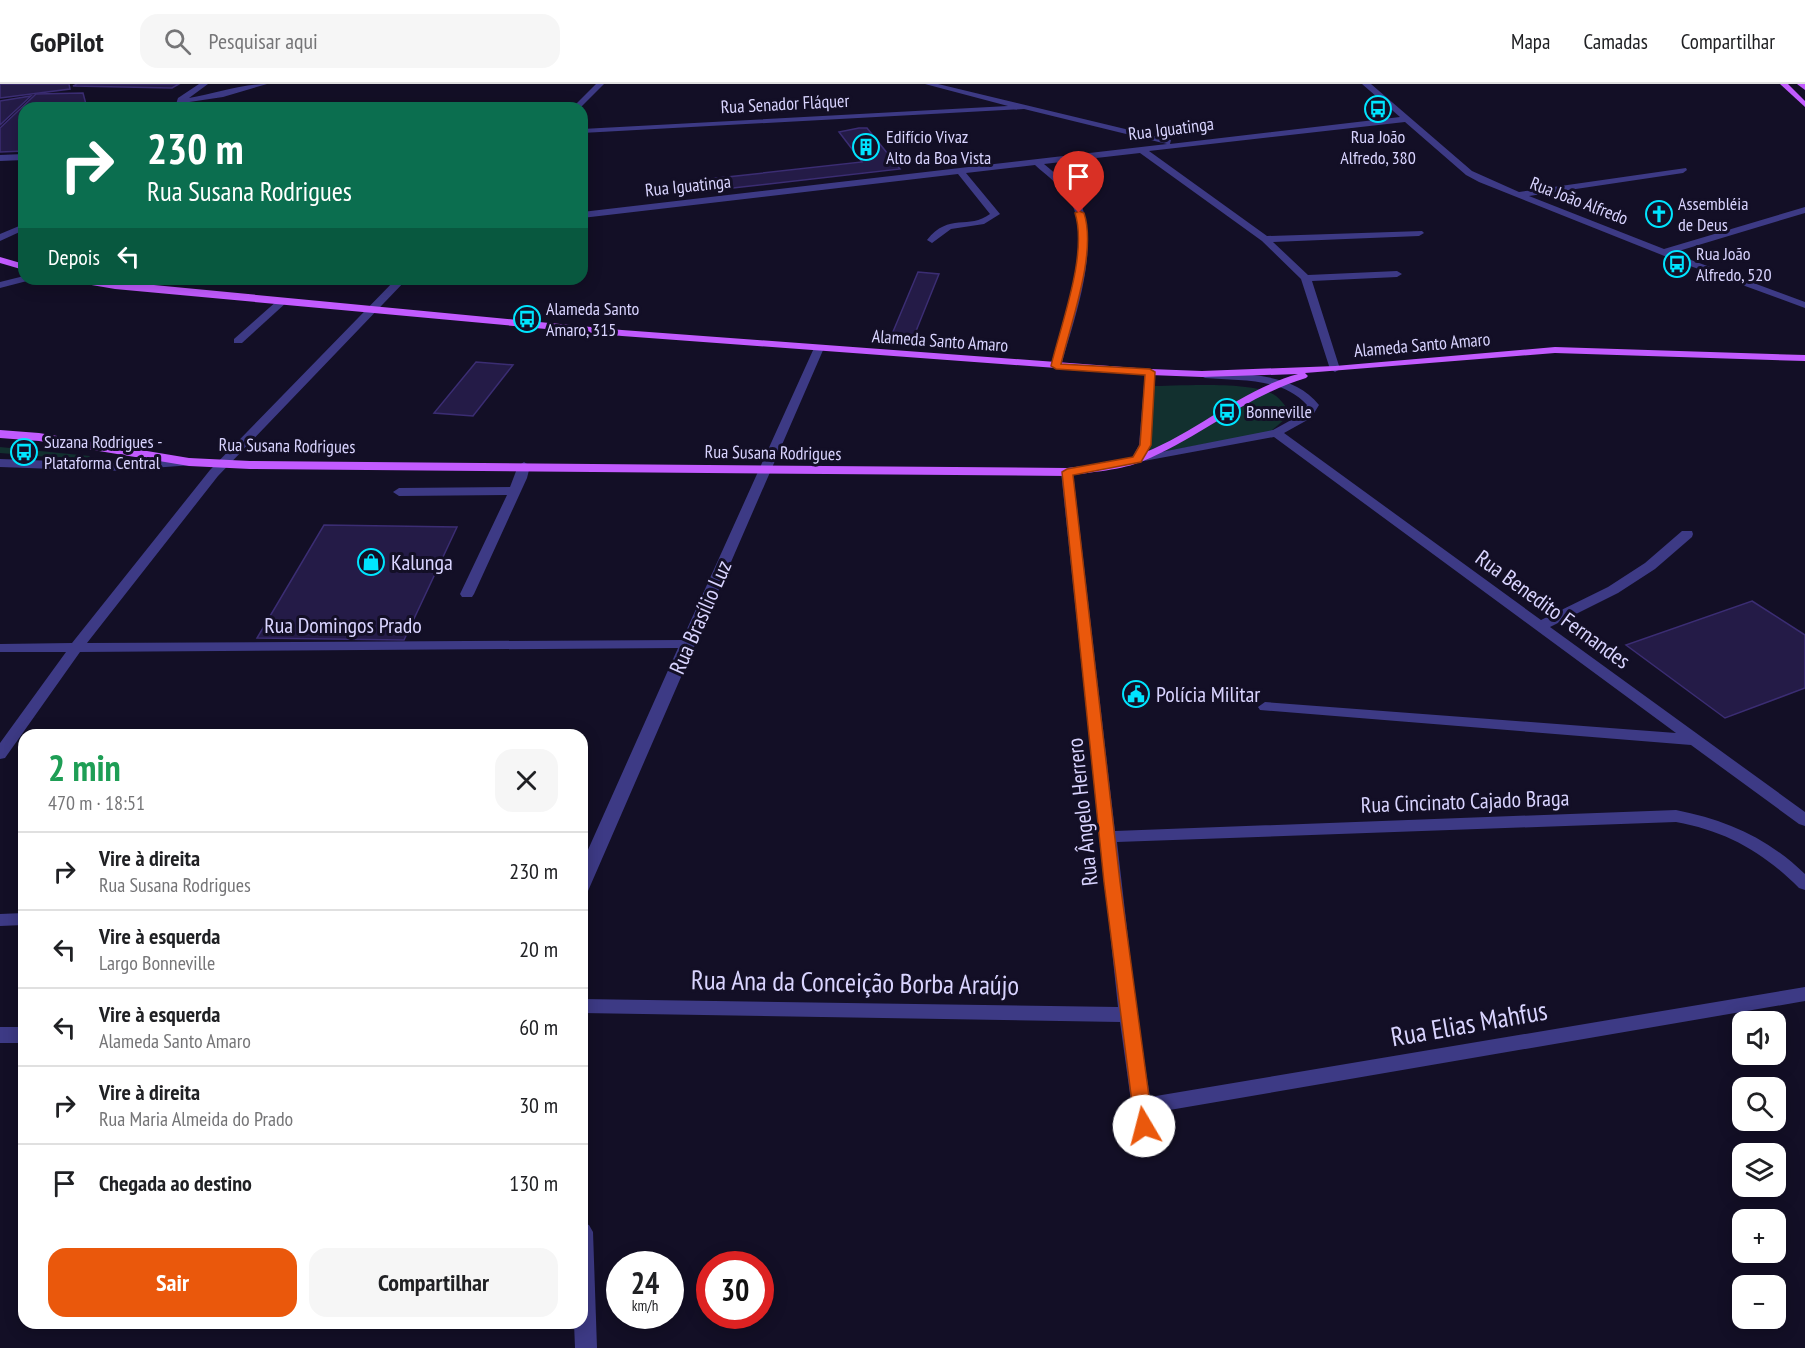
<!DOCTYPE html>
<html lang="pt">
<meta charset="utf-8">
<style>
body{margin:0;font-family:"PT Sans Narrow",sans-serif;background:#f6f6f6;color:#202124;height:100vh;display:flex;flex-direction:column;font-size:22px;white-space:nowrap}
*{box-sizing:border-box;margin:0}
p{font-size:20px;color:#757577}
.icon{flex:none;width:33px;height:33px;fill:none;stroke:currentColor;stroke-width:2;stroke-linecap:round;stroke-linejoin:round}
.map{position:relative;flex:1;overflow:hidden}
.sheet{position:absolute;left:18px;top:645px;width:570px;height:600px;display:flex;flex-direction:column;background:#fff;border-radius:18px;box-shadow:0 3px 15px #0003}
.sheet>*{flex:none}
.guide{position:absolute;left:18px;top:18px;width:570px;height:183px;border-radius:18px;box-shadow:0 3px 15px #0003;background:#0b6e4f;color:#fff;overflow:hidden}
.tools{position:absolute;left:1732px;top:927px;display:grid;gap:12px}
.tools a{display:grid;place-items:center;width:54px;height:54px;border-radius:12px;background:#fff;box-shadow:0 3px 15px #0003;font-size:30px}
.speed{position:absolute;left:606px;top:1167px;display:flex;gap:12px;font-size:30px;font-weight:700;text-align:center}
.speed>*{display:grid;place-content:center;width:78px;height:78px;border-radius:50%;background:#fff;box-shadow:0 3px 15px #0003;line-height:1}
.speed small{font-size:15px;font-weight:400}
.speed .limit{border:9px solid #d22;background:#fff;color:#111}
.pin{position:absolute;display:grid;place-items:center;width:51px;height:51px;color:#fff;margin:-62px -26px;border-radius:50% 50% 50% 0;rotate:-45deg;box-shadow:0 0 6px #0007}
.pin .icon{rotate:45deg}
.me{position:absolute;width:66px;margin:-33px;rotate:352deg;stroke-linejoin:round;filter:drop-shadow(0 0 4px #0008)}
.turn{display:flex;align-items:center;gap:21px;height:126px;padding:0 30px;font-size:27px}
.turn .icon{width:78px;height:78px;stroke-width:2.5}
.turn b{display:block;font-size:42px;line-height:51px}
.then{display:flex;align-items:center;height:57px;padding:0 30px;background:#0003;gap:12px;font-size:22px}
.round{display:grid;place-items:center;flex:none;width:63px;height:63px;border-radius:18px;background:#f6f6f6}
.summary{display:flex;align-items:center;justify-content:space-between;height:102px;padding:0 30px}
h1{font-size:36px;font-weight:600;line-height:45px;color:#1e9e55}
.button{display:flex;gap:12px;margin-top:auto;padding:12px 30px}
.button a{flex:1;height:69px;border-radius:18px;background:#ea580c;color:#fff;font-size:24px;font-weight:600;line-height:69px;text-align:center}
.button a+a{background:#f6f6f6;color:#202124}
ul{padding:0;list-style:none}
li{display:flex;align-items:center;gap:18px;height:78px;padding:0 30px;border-top:2px solid #e0e0e0}
li div{flex:1}
li b{display:block;font-size:22px}
li em{font-style:normal}
header{display:flex;align-items:center;gap:36px;box-sizing:border-box;height:84px;padding:0 30px;background:#fff;border-bottom:2px solid #e0e0e0}
header strong{font-size:28px}
nav{display:flex;gap:33px;margin-inline-start:auto;font-size:21px}
.search{width:420px;height:54px;background:#f6f6f6;display:flex;align-items:center;gap:15px;box-sizing:border-box;padding:0 21px;border-radius:18px;color:#757577;font-size:22px}
.map>svg:first-child{display:block}
</style>
<header>
<strong>GoPilot</strong>
<div class="search"><svg class="icon" aria-label="search" viewBox="0 0 24 24"><circle cx="10" cy="10" r="6"/><path d="M15 15l6 6"/></svg>Pesquisar aqui</div>
<nav><a>Mapa</a><a>Camadas</a><a>Compartilhar</a></nav>
</header>
<div class="map">
<svg width="1805" height="1264" viewBox="0 0 1805 1264">
<rect width="100%" height="100%" fill="#130f26"/>
<g fill="#12302f">
<path d="M1150,302C1177,302 1256,296 1276,312C1280,315 1283,319 1286,323L1285,335L1270,348L1150,370Z"/>
<polygon points="0,363 90,372 87,376 0,369"/>
</g>
<g fill="#241b47" stroke="#3b2d73" stroke-width="1.5">
<polygon points="0,0 69,0 70,5 0,14"/>
<polygon points="77,0 179,0 172,4 73,2"/>
<polygon points="83,9 87,24 24,24 24,67 0,68 0,44 36,10"/>
<polygon points="31,12 0,41 0,17"/>
<polygon points="859,44 867,44 900,85 715,106 710,104 706,98 710,97 709,95 862,78 839,48"/>
<polygon points="918,188 939,190 914,252 892,250"/>
<polygon points="476,278 513,281 473,332 434,329"/>
<polygon points="324,441 457,443 404,556 257,554"/>
<polygon points="1752,517 1805,551 1805,604 1725,634 1626,561"/>
</g>
<g fill="none" stroke-linecap="round" stroke-linejoin="round">
<g fill="#3d3a85" fill-rule="evenodd">
<path d="M199,0H208L189,14C213,10 243,0 267,0L223,13L176,20L178,14Z"/>
<polygon points="596,0 604,0 580,24 572,24"/>
<path d="M925,0H938L1171,56L1170,60L1400,33L1362,0H1371L1472,87L1519,108L1686,84L1687,86L1683,89L1529,112L1664,165L1805,123V129L1672,169L1805,218V224L1682,179L1479,98L1466,91L1405,38L1149,67L1267,152L1422,147L1424,149L1419,152L1273,158L1308,191L1397,187L1402,190L1397,193L1312,197L1340,285L1335,288L1330,285L1301,195L1262,157L1140,69L1044,80C1057,91 1074,104 1081,120C1100,167 1074,235 1061,282L1056,285L1051,282C1063,238 1093,161 1071,118C1063,103 1047,92 1035,81L966,89L1000,130L984,140L951,145L932,159L927,156C949,128 969,146 990,130L958,90L582,134V128L1167,60L1024,25L582,49V45L1008,22Z"/>
<polygon points="24,70 24,76 0,77 0,71"/>
<polygon points="24,140 24,146 0,157 0,150"/>
<polygon points="24,192 24,195 29,195 27,197 0,204 0,198"/>
<polygon points="396,195 407,195 218,392 87,559 682,556 814,264 819,261 823,262 824,264 588,807 582,809 583,777 678,564 80,568 5,674 0,675 0,659 66,568 0,568 0,560 72,559 210,386"/>
<polygon points="278,216 287,218 242,259 234,259 234,255"/>
<path d="M1150,285L1155,288L1151,361L1146,371L1273,346L1302,330L1307,321C1282,293 1239,297 1205,294L1199,291L1201,289C1210,287 1220,289 1229,289C1261,291 1298,294 1319,321L1311,334L1284,349L1541,536L1608,503L1645,479L1682,447H1692L1693,450L1692,453L1655,485L1618,509L1550,543L1805,728V742L1799,740L1691,661L1260,626L1258,623L1265,618L1676,649L1274,353L1133,379L1131,376L1139,361L1145,288Z"/>
<polygon points="189,374 193,375 193,381 110,387 0,383 0,375 110,379"/>
<polygon points="524,378 530,382 527,394 474,510 472,513 462,513 460,510 507,411 399,412 393,408 399,404 510,403 518,382"/>
<path d="M1067,384L1073,388L1115,747L1676,726C1726,736 1768,754 1805,790V806L1799,804C1763,768 1726,747 1676,738L1117,758L1137,931L1150,1013L1805,903V917L1152,1029L1157,1061L1154,1067L1147,1070L1140,1067L1137,1061L1120,938L582,929V915L1118,923L1061,388Z"/>
<polygon points="24,829 24,841 0,842 0,830"/>
<rect x="0" y="943" width="24" height="16"/>
<polygon points="582,1139 589,1141 593,1148 597,1264 575,1264 574,1239 582,1239"/>
</g>
<g fill="#c25bff" fill-rule="evenodd">
<polygon points="1780,0 1788,0 1805,17 1805,23"/>
<polygon points="1797,0 1805,0 1805,6"/>
<polygon points="0,173 24,180 24,186 0,179"/>
<path d="M69,195H91L622,246L1150,285L1202,287L1335,282L1555,263L1805,271V277L1555,269L1305,289L1308,292L1306,294C1248,311 1199,354 1143,377C1123,386 1090,388 1067,392L250,385L189,382L39,357L0,354V346L39,349L189,374L250,377L1067,384C1089,381 1114,380 1135,372C1193,352 1239,306 1298,290L1202,293L1150,291L622,252L115,205L74,198Z"/>
</g>
</g>
<path fill="#ea580c" stroke="#983908" stroke-width="1.5" d="M1079,127L1084,129C1097,169 1071,238 1061,280L1150,285L1155,288L1151,361L1141,378L1073,391L1120,798L1153,1042L1150,1047L1144,1050L1138,1047L1135,1042L1104,798L1062,388L1067,385L1133,373L1140,361L1145,291L1056,285L1051,282C1061,240 1088,170 1075,129Z"/>
<defs>
<symbol id="bus-ring" viewBox="-11 -11 22 22"><circle r="9.5" fill="#130f26" stroke="#00e5ff" stroke-width="1.5"/><path d="M-5-6H5V4H4V6H2V4H-2V6H-4V4H-5ZM-3.5-4V0h7V-4ZM-3.5 1.2v1.5H-2V1.2ZM2 1.2v1.5H3.5V1.2Z" fill="#00e5ff"/></symbol>
<symbol id="building-ring" viewBox="-11 -11 22 22"><circle r="9.5" fill="#130f26" stroke="#00e5ff" stroke-width="1.5"/><path d="M-4-6H4V6H1V3H-1V6H-4ZM-2.5-4.3h1.7v1.8h-1.7ZM.8-4.3h1.7v1.8H.8ZM-2.5-1h1.7V.8h-1.7ZM.8-1h1.7V.8H.8Z" fill="#00e5ff"/></symbol>
<symbol id="church-ring" viewBox="-11 -11 22 22"><circle r="9.5" fill="#130f26" stroke="#00e5ff" stroke-width="1.5"/><path d="M-1.2-6h2.4v3.5h3.3v2.4h-3.3V6h-2.4V-.1h-3.3v-2.4h3.3Z" fill="#00e5ff"/></symbol>
<symbol id="shop-ring" viewBox="-11 -11 22 22"><circle r="9.5" fill="#130f26" stroke="#00e5ff" stroke-width="1.5"/><path d="M-5-2.5h2.3a2.7 3.5 0 0 1 5.4 0H5L5.5 6h-11ZM-1.5-2.5h3a1.5 2.3 0 0 0-3 0Z" fill="#00e5ff"/></symbol>
<symbol id="civic-ring" viewBox="-11 -11 22 22"><circle r="9.5" fill="#130f26" stroke="#00e5ff" stroke-width="1.5"/><path d="M-.6-6.5H3V-4.5H.6V-3L4-1V1h2V6H-6V1h2V-1L-.6-3ZM-1.2 2.5V6h2.4V2.5Z" fill="#00e5ff"/></symbol>
</defs>
<g fill-rule="evenodd">
<use href="#bus-ring" x="1363" y="10" width="30" height="30"/>
<use href="#building-ring" x="851" y="48" width="30" height="30"/>
<use href="#church-ring" x="1644" y="115" width="30" height="30"/>
<use href="#bus-ring" x="1662" y="165" width="30" height="30"/>
<use href="#bus-ring" x="512" y="220" width="30" height="30"/>
<use href="#bus-ring" x="1212" y="313" width="30" height="30"/>
<use href="#bus-ring" x="9" y="353" width="30" height="30"/>
<use href="#shop-ring" x="356" y="463" width="30" height="30"/>
<use href="#civic-ring" x="1121" y="595" width="30" height="30"/>
</g>
<g text-anchor="middle" stroke-width="6" stroke-linejoin="round" paint-order="stroke">
<g font-size="18" fill="#d9d4ff" stroke="#130f26">
<text transform="translate(785 20) rotate(-3)" y="6">Rua Senador Fláquer</text>
<text transform="translate(1171 45) rotate(-7)" y="6">Rua Iguatinga</text>
<text transform="translate(688 102) rotate(-6)" y="6">Rua Iguatinga</text>
<text transform="translate(1579 117) rotate(21)" y="6">Rua João Alfredo</text>
<text transform="translate(940 257) rotate(4)" y="6">Alameda Santo Amaro</text>
<text transform="translate(1422 261) rotate(-5)" y="6">Alameda Santo Amaro</text>
<text transform="translate(287 362) rotate(1)" y="6">Rua Susana Rodrigues</text>
<text transform="translate(773 369) rotate(1)" y="6">Rua Susana Rodrigues</text>
</g>
<g font-size="18" fill="#d9d4ff" stroke="#130f26" text-anchor="start">
<text x="886" y="59">Edifício Vivaz<tspan x="886" dy="21">Alto da Boa Vista</tspan></text>
<text x="1378" y="59" text-anchor="middle">Rua João<tspan x="1378" dy="21">Alfredo, 380</tspan></text>
<text x="1678" y="126">Assembléia<tspan x="1678" dy="21">de Deus</tspan></text>
<text x="1696" y="176">Rua João<tspan x="1696" dy="21">Alfredo, 520</tspan></text>
<text x="546" y="231">Alameda Santo<tspan x="546" dy="21">Amaro, 315</tspan></text>
<text x="1246" y="334">Bonneville</text>
<text x="44" y="364">Suzana Rodrigues -<tspan x="44" dy="21">Plataforma Central</tspan></text>
</g>
<g font-size="22" fill="#d9d4ff" stroke="#130f26" text-anchor="start">
<text x="391" y="486">Kalunga</text>
<text x="1156" y="618">Polícia Militar</text>
</g>
<g font-size="22" fill="#d9d4ff" stroke="#130f26">
<text transform="translate(1553 525) rotate(36)" y="8">Rua Benedito Fernandes</text>
<text transform="translate(700 533) rotate(-66)" y="8">Rua Brasílio Luz</text>
<text x="343" y="549">Rua Domingos Prado</text>
<text transform="translate(1465 717) rotate(-2)" y="8">Rua Cincinato Cajado Braga</text>
<text transform="translate(1082 728) rotate(-96)" y="8">Rua Ângelo Herrero</text>
</g>
<g font-size="27" fill="#d9d4ff" stroke="#130f26">
<text transform="translate(855 899) rotate(1)" y="9">Rua Ana da Conceição Borba Araújo</text>
<text transform="translate(1469 940) rotate(-10)" y="9">Rua Elias Mahfus</text>
</g>
</g>
</svg>
<div class="tools">
<a><svg class="icon" aria-label="sound" viewBox="0 0 24 24"><path d="M4 9h4l5-4v14l-5-4H4zM17 9q2 3 0 6"/></svg></a>
<a><svg class="icon" aria-label="search" viewBox="0 0 24 24"><circle cx="10" cy="10" r="6"/><path d="M15 15l6 6"/></svg></a>
<a><svg class="icon" aria-label="layers" viewBox="0 0 24 24"><path d="M12 4l9 5-9 5-9-5zM3 14l9 5 9-5"/></svg></a>
<a>+</a>
<a>−</a>
</div>
<div class="speed"><div>24<small>km/h</small></div><div class="limit">30</div></div>
<div class="pin" style="left:1079px;top:129px;background:#d93025"><svg class="icon" aria-label="arrive" viewBox="0 0 24 24"><path d="M6 21V4h12l-3 4 3 4H6"/></svg></div>
<svg class="me" style="left:1144px;top:1042px" viewBox="-20 -20 40 40"><circle r="19" fill="#fff"/><path d="M0-13L10 11 0 6-10 11z" fill="#ea580c"/></svg>
<div class="guide">
<div class="turn"><svg class="icon" aria-label="right" viewBox="0 0 24 24"><path d="M7 20v-9h11M14 6l5 5-5 5"/></svg><div><b>230 m</b>Rua Susana Rodrigues</div></div>
<div class="then">Depois<svg class="icon" aria-label="left" viewBox="0 0 24 24"><path d="M17 20v-9H6M10 6l-5 5 5 5"/></svg></div>
</div>
<section class="sheet">
<div class="summary"><div><h1>2 min</h1><p>470 m · 18:51</p></div><a class="round"><svg class="icon" aria-label="close" viewBox="0 0 24 24"><path d="M6 6l12 12M18 6L6 18"/></svg></a></div>
<ul>
<li><svg class="icon" aria-label="right" viewBox="0 0 24 24"><path d="M7 20v-9h11M14 6l5 5-5 5"/></svg><div><b>Vire à direita</b><p>Rua Susana Rodrigues</p></div><em>230 m</em></li>
<li><svg class="icon" aria-label="left" viewBox="0 0 24 24"><path d="M17 20v-9H6M10 6l-5 5 5 5"/></svg><div><b>Vire à esquerda</b><p>Largo Bonneville</p></div><em>20 m</em></li>
<li><svg class="icon" aria-label="left" viewBox="0 0 24 24"><path d="M17 20v-9H6M10 6l-5 5 5 5"/></svg><div><b>Vire à esquerda</b><p>Alameda Santo Amaro</p></div><em>60 m</em></li>
<li><svg class="icon" aria-label="right" viewBox="0 0 24 24"><path d="M7 20v-9h11M14 6l5 5-5 5"/></svg><div><b>Vire à direita</b><p>Rua Maria Almeida do Prado</p></div><em>30 m</em></li>
<li><svg class="icon" aria-label="arrive" viewBox="0 0 24 24"><path d="M6 21V4h12l-3 4 3 4H6"/></svg><div><b>Chegada ao destino</b></div><em>130 m</em></li>
</ul>
<div class="button"><a>Sair</a><a>Compartilhar</a></div>
</section>
</div>
